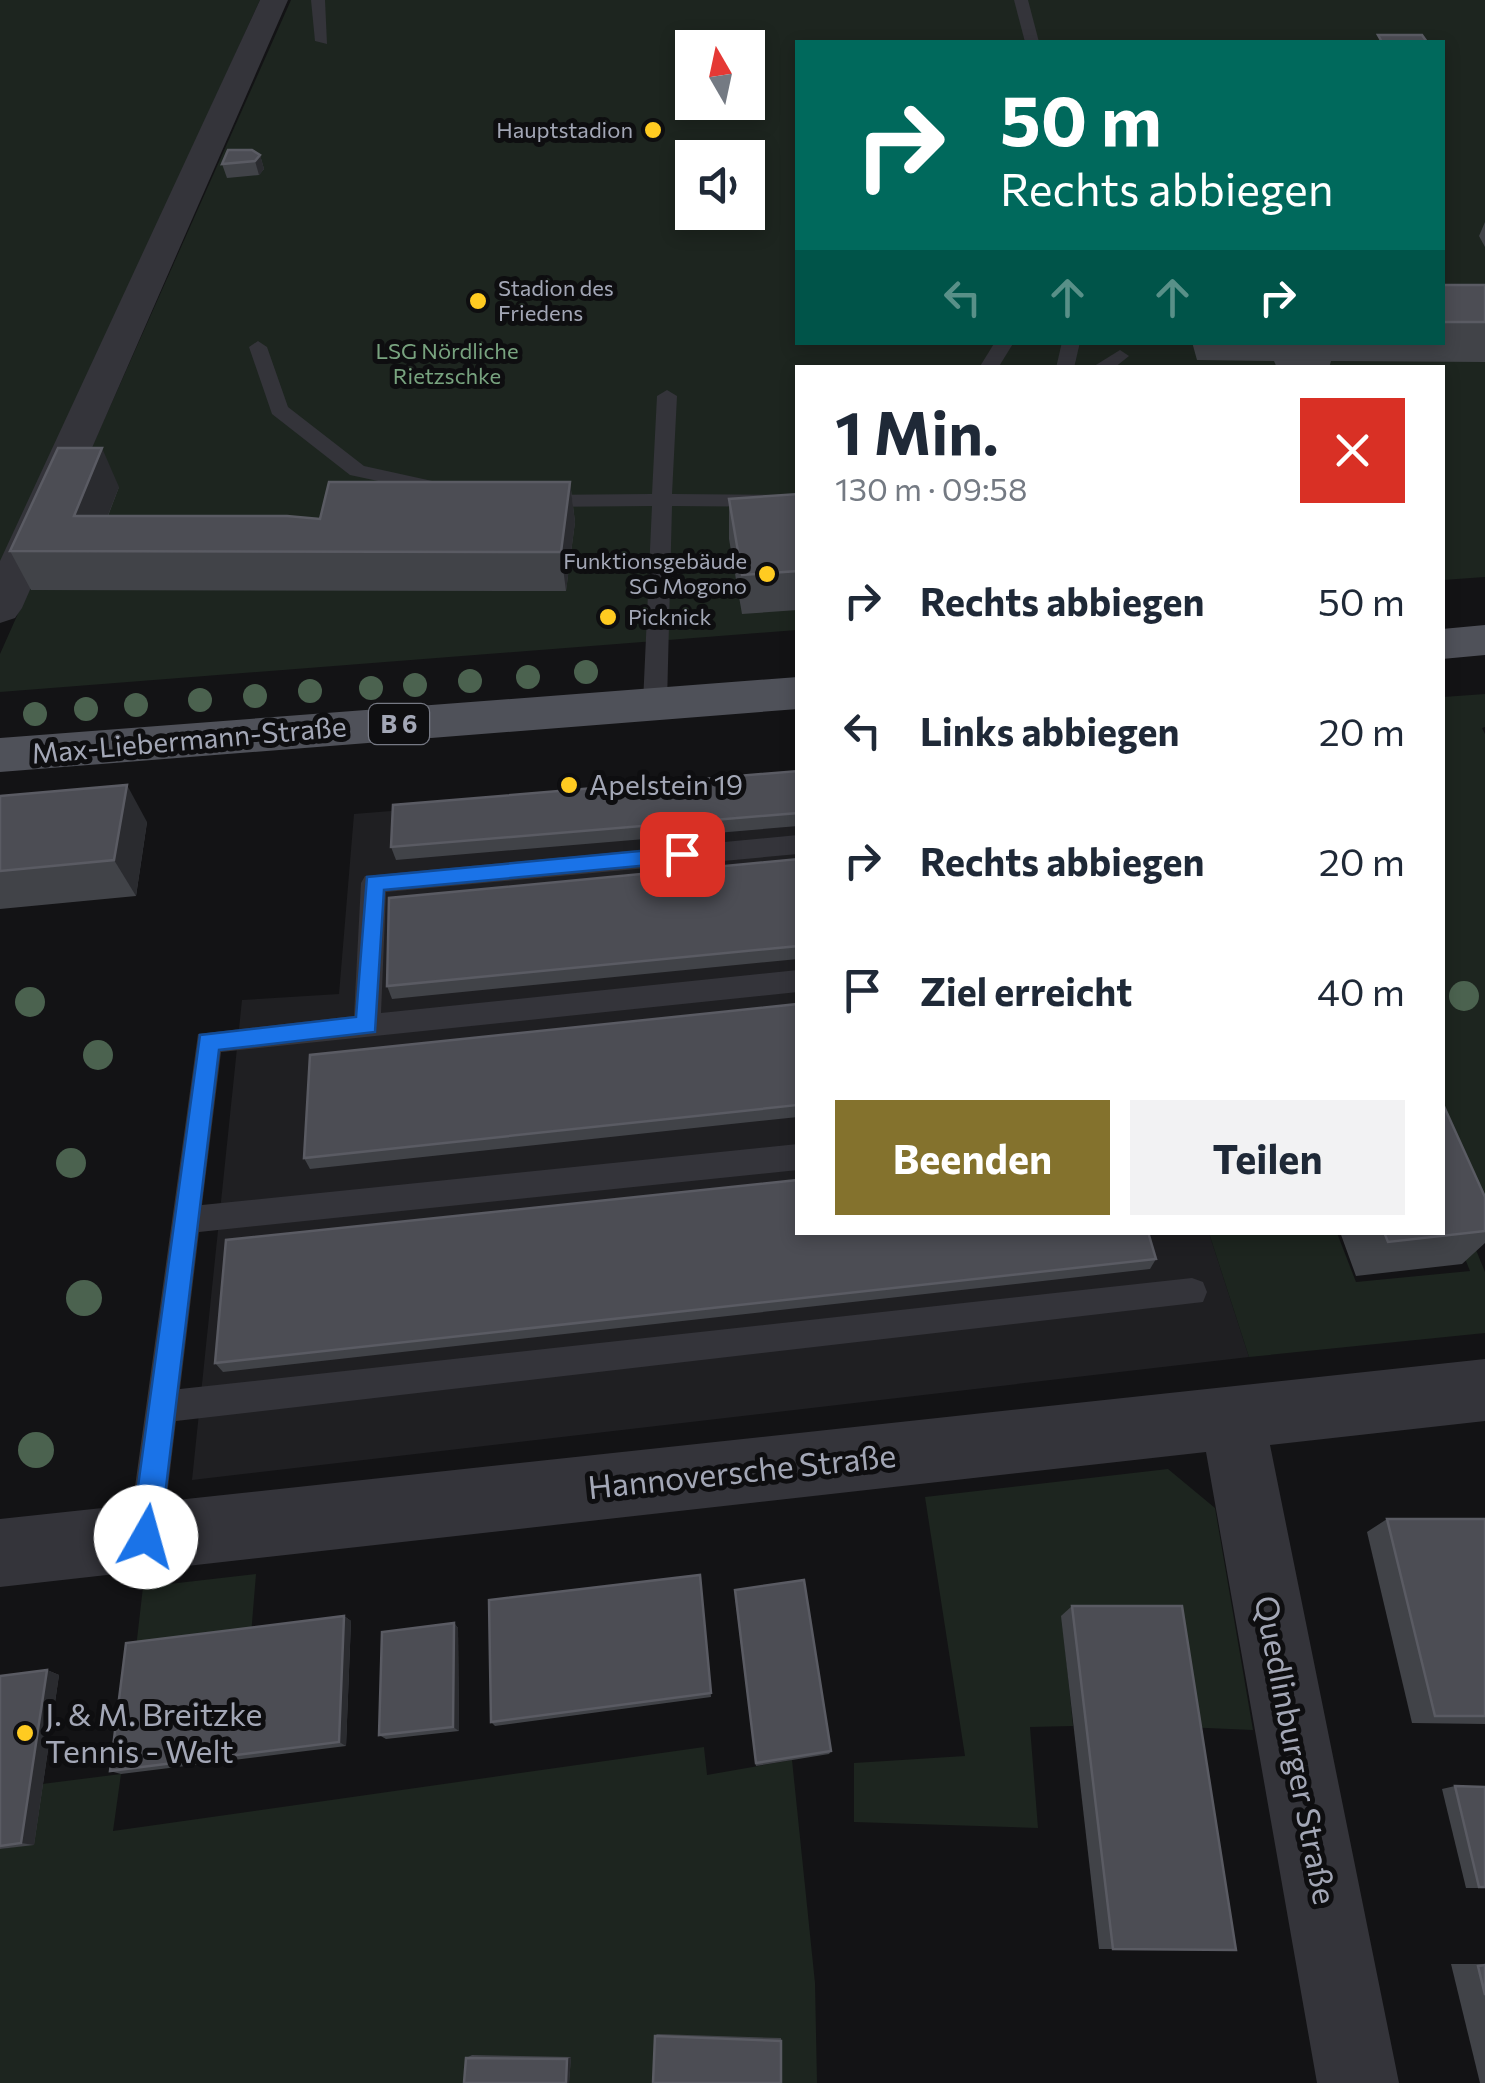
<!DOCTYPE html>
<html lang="de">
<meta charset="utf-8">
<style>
body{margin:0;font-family:Commissioner,sans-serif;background:#f2f2f3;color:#1f2937;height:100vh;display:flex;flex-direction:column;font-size:38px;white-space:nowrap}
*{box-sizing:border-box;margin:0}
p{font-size:32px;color:#747a83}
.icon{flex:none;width:55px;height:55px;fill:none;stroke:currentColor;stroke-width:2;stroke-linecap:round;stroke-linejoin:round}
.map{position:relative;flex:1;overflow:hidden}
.sheet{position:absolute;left:795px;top:365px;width:650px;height:870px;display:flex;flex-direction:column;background:#fff;border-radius:0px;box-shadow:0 5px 15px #0003}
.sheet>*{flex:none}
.banner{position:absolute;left:795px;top:40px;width:650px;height:305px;border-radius:0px;box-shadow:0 5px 15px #0003;background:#00695c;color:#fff;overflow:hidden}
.needle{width:65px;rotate:351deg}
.controls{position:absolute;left:675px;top:30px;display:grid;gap:20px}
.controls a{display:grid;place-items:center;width:90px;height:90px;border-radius:0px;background:#fff;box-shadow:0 5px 15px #0003;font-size:50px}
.pin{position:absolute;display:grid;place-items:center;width:85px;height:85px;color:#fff;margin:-42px;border-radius:20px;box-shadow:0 5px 15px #0006}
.me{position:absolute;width:110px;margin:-55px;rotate:7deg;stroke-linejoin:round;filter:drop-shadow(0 0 8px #0008)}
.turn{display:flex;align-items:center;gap:35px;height:210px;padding:0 40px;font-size:45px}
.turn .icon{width:130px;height:130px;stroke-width:2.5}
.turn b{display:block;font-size:70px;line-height:85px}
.lanes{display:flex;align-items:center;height:95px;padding:0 40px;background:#0003;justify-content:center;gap:50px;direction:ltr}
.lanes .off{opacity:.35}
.round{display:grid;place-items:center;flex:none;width:105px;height:105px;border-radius:0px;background:#f2f2f3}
.summary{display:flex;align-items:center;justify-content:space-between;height:170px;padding:0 40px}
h1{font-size:60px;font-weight:700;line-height:75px}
.primary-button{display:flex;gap:20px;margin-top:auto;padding:20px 40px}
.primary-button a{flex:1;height:115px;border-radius:0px;background:#84722d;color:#fff;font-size:40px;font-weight:700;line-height:115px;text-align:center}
.primary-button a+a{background:#f2f2f3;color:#1f2937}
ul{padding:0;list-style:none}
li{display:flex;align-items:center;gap:30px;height:130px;padding:0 40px}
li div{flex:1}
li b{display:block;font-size:38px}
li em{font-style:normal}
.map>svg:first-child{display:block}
</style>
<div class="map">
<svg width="1485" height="2083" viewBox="0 0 1485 2083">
<rect width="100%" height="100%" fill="#131315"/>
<polygon fill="#1f1f22" points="797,778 798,1232 1209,1233 1249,1357 192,1480 242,1000 339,994 354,814"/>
<g fill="#1d251f" fill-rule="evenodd">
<polygon points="0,0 260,0 0,570"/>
<path d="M291,0H1485V577L1443,580L1442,368H798L797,630L0,692V654ZM798,42H1442V342H798ZM692,48H748V102H692ZM692,158H748V212H692Z"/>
<polygon points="1485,694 1485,727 1482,728 1485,734 1485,1217 1443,1112 1443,697"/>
<polygon points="1453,1193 1485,1272 1485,1333 1249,1357 1209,1233 1337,1233 1356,1282 1470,1271 1443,1204"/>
<polygon points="1168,1469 1215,1508 1253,1730 1184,1727 1062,1616 1073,1726 1030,1727 1038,1828 854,1822 854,1763 965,1756 925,1497"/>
<polygon points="256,1574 251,1635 136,1648 143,1587"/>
<polygon points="704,1747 707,1775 792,1760 815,1983 817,2083 0,2083 0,1849 34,1844 42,1784 121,1774 113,1831"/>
</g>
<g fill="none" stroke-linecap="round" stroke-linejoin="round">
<g fill="#34343a" fill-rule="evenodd">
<polygon points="311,0 325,0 327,44 315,41"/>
<polygon points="1014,0 1028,0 1039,42 1025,42"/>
<polygon points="258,341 267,347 288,407 364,466 455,486 455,494 448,496 350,475 272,414 249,347"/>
<polygon points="995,342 1014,342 998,368 979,368"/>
<polygon points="1062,342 1080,342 1074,368 1056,368"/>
<polygon points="1120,350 1129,356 1114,368 1091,368"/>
<polygon points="667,390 677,396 672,494 798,495 798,507 672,506 667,703 655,711 643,703 652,506 535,507 525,501 535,495 652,494 657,396"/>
<polygon points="798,835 798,854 386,892 381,1013 798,970 798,992 221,1052 202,1205 798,1144 798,1170 199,1232 180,1389 1192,1278 1203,1282 1207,1292 1203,1302 176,1421 162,1537 157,1549 145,1554 133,1549 128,1537 198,1034 354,1016 361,883 365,876"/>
</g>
<g fill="#34343a" fill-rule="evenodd">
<polygon points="260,0 288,0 22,608 15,618 0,623 0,561"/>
<polygon points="1485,1359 1485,1421 1270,1445 1399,2083 1317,2083 1206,1452 0,1587 0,1519"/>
</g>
<g fill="#4f5159" fill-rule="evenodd">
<polygon points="1485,625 1485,655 1442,659 1442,629"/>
<polygon points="798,677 798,709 0,772 0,738"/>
</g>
</g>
<g fill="#4b624f">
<circle cx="586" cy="672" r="12"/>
<circle cx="528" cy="677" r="12"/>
<circle cx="470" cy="681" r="12"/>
<circle cx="415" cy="685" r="12"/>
<circle cx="371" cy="688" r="12"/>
<circle cx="310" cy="691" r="12"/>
<circle cx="255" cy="696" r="12"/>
<circle cx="200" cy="700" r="12"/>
<circle cx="136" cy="705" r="12"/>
<circle cx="86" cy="709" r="12"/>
<circle cx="35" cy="714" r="12"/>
<circle cx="1464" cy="996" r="15"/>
<circle cx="30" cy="1002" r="15"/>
<circle cx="98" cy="1055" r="15"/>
<circle cx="71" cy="1163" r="15"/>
<circle cx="84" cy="1298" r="18"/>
<circle cx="36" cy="1450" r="18"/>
</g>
<g fill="#414348">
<polygon points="260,155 264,169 259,175 227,178 222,164"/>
<polygon points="1485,222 1485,247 1479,236"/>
<polygon points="1442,285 1485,285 1485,362 1331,361 1329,368 1277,368 1274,361 1197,360 1192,342 1442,342"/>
<polygon points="570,482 575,522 566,591 31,590 10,551 119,487 108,516 320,519"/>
<polygon points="798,494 798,610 742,614 729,539 729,499"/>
<polygon points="798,771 798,826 396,860 391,847"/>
<polygon points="0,796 147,822 136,896 0,909"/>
<polygon points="798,859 798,959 392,999 387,986"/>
<polygon points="798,1004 798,1117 310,1169 304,1158"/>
<polygon points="1485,1197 1485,1243 1462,1264 1356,1276 1340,1232 1442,1232"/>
<polygon points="1156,1259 1150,1269 223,1372 215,1363"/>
<polygon points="1387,1519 1485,1519 1485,1724 1412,1723 1367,1532"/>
<polygon points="700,1575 711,1697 495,1726 491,1722"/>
<polygon points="735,1596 831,1751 829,1754 756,1766"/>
<polygon points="1072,1606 1113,1949 1099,1949 1061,1616"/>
<polygon points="344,1616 351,1621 346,1746 121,1774 110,1771"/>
<polygon points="454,1623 458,1628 459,1731 386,1739 379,1735"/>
<polygon points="47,1670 59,1675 34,1845 0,1849 0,1676"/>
<polygon points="1455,1786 1485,1787 1485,1888 1466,1888 1442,1789"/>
<polygon points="1451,1964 1485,1964 1485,2083 1480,2083"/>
<polygon points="657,2034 781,2038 781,2041 655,2036"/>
<polygon points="472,2055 571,2057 569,2083 466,2058"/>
</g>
<g fill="#2a2b2f">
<polygon points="260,155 264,169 259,175 255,161"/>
<polygon points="102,448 119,487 94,551 74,516"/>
<polygon points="570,482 575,522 566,591 561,552"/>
<polygon points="127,785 147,822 136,896 114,860"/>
<polygon points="344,1616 351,1621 346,1746 339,1742"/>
<polygon points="454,1623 458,1628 459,1731 453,1727"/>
<polygon points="47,1670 59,1675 34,1845 21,1843"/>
<polygon points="571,2057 569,2083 566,2083 567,2059"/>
</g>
<g fill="#4c4d54" stroke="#5a5b63" stroke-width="2.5">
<polygon points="1378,35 1422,35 1427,42 1382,42"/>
<polygon points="228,150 252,150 260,155 255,161 222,164"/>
<rect x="1442" y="285" width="43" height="37"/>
<polygon points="58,448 102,448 74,516 287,516 320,519 329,482 570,482 561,552 10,551"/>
<polygon points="798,494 798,571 742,575 729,499"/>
<polygon points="798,771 798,813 391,847 393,805"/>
<polygon points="127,785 114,860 0,871 0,796"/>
<polygon points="798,859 798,946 387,986 389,898"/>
<polygon points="798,1004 798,1105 304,1158 310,1055"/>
<polygon points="1442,1102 1485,1197 1485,1231 1388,1242 1384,1232 1442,1232"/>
<polygon points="798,1180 798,1232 1148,1232 1156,1259 215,1363 226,1240"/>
<polygon points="1387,1519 1485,1519 1485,1716 1435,1716"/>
<polygon points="700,1575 711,1693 491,1722 489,1600"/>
<polygon points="804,1580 831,1751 756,1763 735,1590"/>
<polygon points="1072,1606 1182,1606 1236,1950 1113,1949"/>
<polygon points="344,1616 339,1742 110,1771 126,1643"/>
<polygon points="454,1623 453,1727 379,1735 382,1632"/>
<polygon points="47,1670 21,1843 0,1846 0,1676"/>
<polygon points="1455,1786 1485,1787 1485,1887 1479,1887"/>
<polygon points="1485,1965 1485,1995 1478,1966"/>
<polygon points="655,2036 781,2041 781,2083 653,2083"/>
<polygon points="466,2058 567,2059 566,2083 464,2083"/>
</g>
<polygon fill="#1a73e8" stroke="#114b97" stroke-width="2.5" points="682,847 692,854 682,862 384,890 375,1032 219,1050 160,1537 155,1547 146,1551 136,1547 131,1537 200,1035 356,1017 367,877"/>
<g fill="#ffcb21" stroke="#0e0e10" stroke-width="4">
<circle cx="653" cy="130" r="10"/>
<circle cx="478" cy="301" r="10"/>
<circle cx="767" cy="574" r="10"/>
<circle cx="608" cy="617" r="10"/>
<circle cx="569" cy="785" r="10"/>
<circle cx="25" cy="1733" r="10"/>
</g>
<g text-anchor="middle" stroke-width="10" stroke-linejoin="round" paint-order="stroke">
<g font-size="22" fill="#a3a7b6" stroke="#0e0e10" text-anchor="end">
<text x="633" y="138">Hauptstadion</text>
<text x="498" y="296" text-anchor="start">Stadion des<tspan x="498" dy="25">Friedens</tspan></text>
<text x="747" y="569">Funktionsgebäude<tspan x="747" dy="25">SG Mogono</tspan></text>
<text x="628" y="625" text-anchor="start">Picknick</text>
</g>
<g font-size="22" fill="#78a37f" stroke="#0e0e10">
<text x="447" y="359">LSG Nördliche<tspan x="447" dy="25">Rietzschke</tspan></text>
</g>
<rect fill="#0e0e10" stroke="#767984" stroke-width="2.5" x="369" y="704" width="60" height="40" rx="8"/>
<g font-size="25" font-weight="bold" fill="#a3a7b6">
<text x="399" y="733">B 6</text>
</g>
<g font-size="28" fill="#a3a7b6" stroke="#0e0e10">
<text transform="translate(189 740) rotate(-5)" y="10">Max-Liebermann-Straße</text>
</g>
<g font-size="28" fill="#a3a7b6" stroke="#0e0e10" text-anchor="start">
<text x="589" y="795">Apelstein 19</text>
</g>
<g font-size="32" fill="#a3a7b6" stroke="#0e0e10">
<text transform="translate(742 1472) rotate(-6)" y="11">Hannoversche Straße</text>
<text transform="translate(1295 1750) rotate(79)" y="11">Quedlinburger Straße</text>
</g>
<g font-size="32" fill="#a3a7b6" stroke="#0e0e10" text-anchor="start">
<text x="45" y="1726">J. &amp; M. Breitzke<tspan x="45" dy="37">Tennis - Welt</tspan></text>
</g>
</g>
</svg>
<div class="controls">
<a><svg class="needle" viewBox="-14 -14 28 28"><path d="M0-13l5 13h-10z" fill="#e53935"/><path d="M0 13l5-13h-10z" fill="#747a83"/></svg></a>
<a><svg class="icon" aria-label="sound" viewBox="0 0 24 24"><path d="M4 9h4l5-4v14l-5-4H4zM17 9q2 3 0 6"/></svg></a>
</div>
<div class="pin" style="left:682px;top:854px;background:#d93025"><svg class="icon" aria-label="arrive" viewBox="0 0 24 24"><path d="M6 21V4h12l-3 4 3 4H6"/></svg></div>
<svg class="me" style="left:146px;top:1537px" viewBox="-20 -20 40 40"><circle r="19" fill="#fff"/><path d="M0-13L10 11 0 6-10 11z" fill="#1a73e8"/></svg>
<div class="banner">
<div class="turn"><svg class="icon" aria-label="right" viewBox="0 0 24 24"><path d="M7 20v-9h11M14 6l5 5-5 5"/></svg><div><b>50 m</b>Rechts abbiegen</div></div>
<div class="lanes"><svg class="icon off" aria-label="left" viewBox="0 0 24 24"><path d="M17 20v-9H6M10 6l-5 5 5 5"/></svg><svg class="icon off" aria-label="ahead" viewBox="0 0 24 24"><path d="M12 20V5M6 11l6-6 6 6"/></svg><svg class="icon off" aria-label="ahead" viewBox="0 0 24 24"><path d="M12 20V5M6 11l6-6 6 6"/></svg><svg class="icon" aria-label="right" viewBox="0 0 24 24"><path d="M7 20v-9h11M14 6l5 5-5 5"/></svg></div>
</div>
<section class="sheet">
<div class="summary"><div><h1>1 Min.</h1><p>130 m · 09:58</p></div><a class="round" style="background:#d93025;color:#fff"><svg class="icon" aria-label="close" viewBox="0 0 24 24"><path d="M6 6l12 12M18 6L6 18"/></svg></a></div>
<ul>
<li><svg class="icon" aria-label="right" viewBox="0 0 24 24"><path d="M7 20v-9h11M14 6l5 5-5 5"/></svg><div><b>Rechts abbiegen</b></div><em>50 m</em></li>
<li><svg class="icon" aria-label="left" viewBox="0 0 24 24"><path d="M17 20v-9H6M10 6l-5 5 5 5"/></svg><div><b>Links abbiegen</b></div><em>20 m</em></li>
<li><svg class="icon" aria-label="right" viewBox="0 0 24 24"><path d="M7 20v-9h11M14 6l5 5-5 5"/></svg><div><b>Rechts abbiegen</b></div><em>20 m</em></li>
<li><svg class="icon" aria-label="arrive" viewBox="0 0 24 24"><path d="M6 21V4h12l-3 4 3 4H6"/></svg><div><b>Ziel erreicht</b></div><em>40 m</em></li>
</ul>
<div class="primary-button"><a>Beenden</a><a>Teilen</a></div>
</section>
</div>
